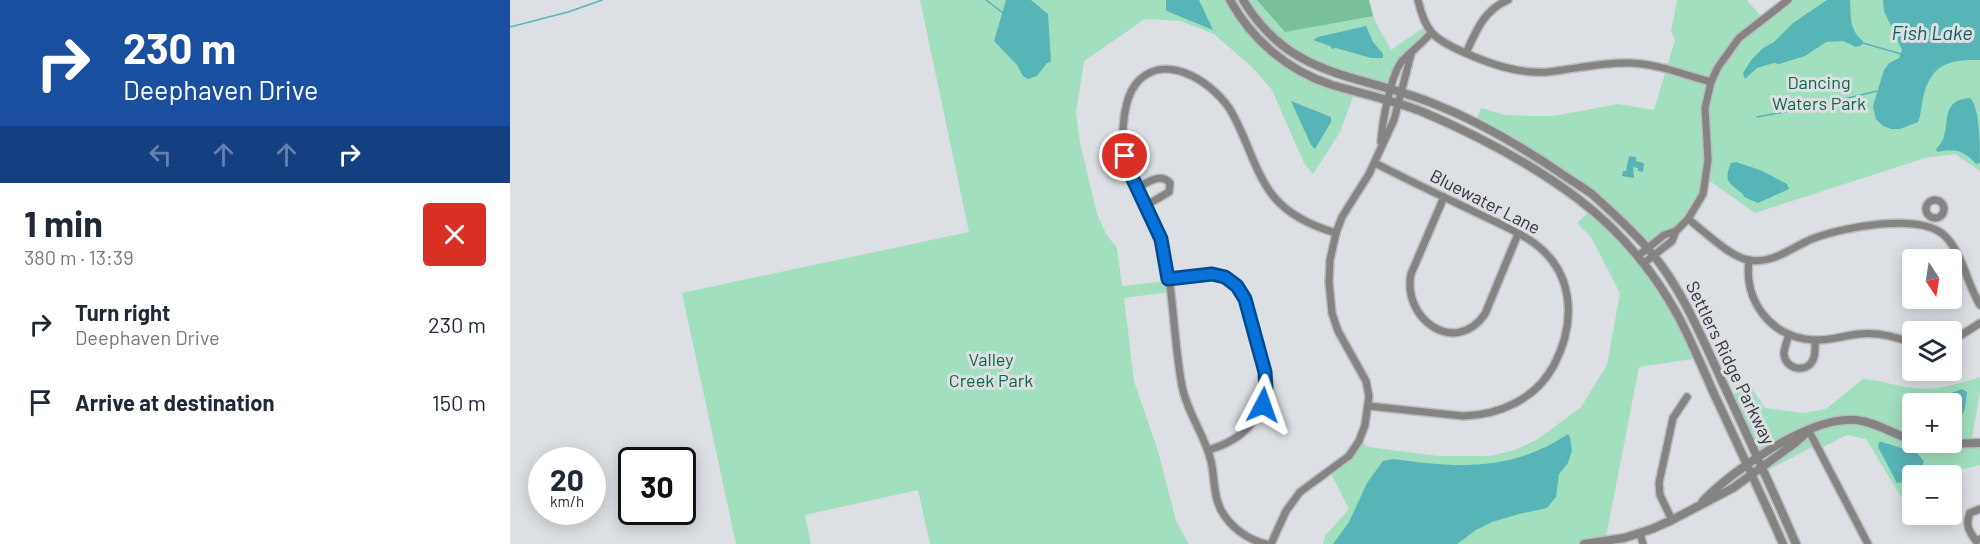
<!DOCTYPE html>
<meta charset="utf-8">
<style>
body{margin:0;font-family:Barlow,sans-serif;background:#f6f6f7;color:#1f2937;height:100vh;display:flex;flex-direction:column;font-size:22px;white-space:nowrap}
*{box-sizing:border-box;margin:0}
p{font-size:20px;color:#747a83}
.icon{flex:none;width:33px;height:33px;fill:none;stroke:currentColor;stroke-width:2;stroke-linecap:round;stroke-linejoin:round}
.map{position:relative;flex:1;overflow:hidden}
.side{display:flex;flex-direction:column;background:#fff;width:510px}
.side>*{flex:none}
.guide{background:#1a4fa0;color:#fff;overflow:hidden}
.needle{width:39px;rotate:168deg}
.buttons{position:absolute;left:1392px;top:249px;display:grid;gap:12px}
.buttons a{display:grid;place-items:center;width:60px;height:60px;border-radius:6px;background:#fff;box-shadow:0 3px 15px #0003;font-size:30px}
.speed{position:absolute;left:18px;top:447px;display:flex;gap:12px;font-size:30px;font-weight:700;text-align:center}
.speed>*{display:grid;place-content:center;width:78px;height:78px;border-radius:50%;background:#fff;box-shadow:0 3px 15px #0003;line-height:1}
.speed small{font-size:15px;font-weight:400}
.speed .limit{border:3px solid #111;border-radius:9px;background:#fff;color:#111}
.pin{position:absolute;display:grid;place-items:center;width:51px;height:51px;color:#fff;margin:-26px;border:3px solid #fff;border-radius:50%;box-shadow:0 2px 6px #0007}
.me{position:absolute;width:66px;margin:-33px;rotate:4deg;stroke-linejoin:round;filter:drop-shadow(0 0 4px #0008)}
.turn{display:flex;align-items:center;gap:21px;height:126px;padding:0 24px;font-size:27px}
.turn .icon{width:78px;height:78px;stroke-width:2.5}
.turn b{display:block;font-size:42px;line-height:51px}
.lanes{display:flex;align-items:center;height:57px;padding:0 24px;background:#0003;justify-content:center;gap:30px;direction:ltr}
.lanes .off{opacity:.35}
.round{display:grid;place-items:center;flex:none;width:63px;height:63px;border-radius:6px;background:#f6f6f7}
.summary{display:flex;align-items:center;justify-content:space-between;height:102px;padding:0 24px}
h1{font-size:36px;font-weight:700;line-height:45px}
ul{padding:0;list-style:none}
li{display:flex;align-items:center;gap:18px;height:78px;padding:0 24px}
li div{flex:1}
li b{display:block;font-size:22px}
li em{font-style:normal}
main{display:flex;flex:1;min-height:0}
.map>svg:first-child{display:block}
</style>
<main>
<section class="side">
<div class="guide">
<div class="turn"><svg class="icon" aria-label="right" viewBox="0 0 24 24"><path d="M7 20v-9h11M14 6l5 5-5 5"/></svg><div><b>230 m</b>Deephaven Drive</div></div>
<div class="lanes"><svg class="icon off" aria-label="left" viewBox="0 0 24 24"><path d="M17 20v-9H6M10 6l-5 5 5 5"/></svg><svg class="icon off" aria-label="ahead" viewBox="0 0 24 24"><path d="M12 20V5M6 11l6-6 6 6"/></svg><svg class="icon off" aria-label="ahead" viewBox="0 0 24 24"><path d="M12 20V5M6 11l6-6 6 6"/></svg><svg class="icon" aria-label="right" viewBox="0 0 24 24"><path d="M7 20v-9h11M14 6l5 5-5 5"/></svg></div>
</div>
<div class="summary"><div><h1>1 min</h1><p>380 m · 13:39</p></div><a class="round" style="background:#d93025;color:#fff"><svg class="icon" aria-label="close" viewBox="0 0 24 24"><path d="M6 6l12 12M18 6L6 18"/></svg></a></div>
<ul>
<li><svg class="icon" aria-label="right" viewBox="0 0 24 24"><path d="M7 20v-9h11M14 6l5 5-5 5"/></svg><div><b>Turn right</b><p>Deephaven Drive</p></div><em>230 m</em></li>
<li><svg class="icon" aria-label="arrive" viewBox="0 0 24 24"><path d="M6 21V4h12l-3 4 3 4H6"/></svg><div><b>Arrive at destination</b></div><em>150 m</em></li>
</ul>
</section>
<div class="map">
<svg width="1470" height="544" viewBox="0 0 1470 544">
<rect width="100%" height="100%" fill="#dcdfe3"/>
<g fill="#a1dfbf" fill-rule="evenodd">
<polygon points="410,0 720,0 732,20 784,67 845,91 830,132 803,174 794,163 762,90 742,67 704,34 671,21 635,19 574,61 566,113 570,143 587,214 596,234 607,248 612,286 658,281 660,292 614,298 624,381 648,451 666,521 679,544 420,544 408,490 295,515 301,544 226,544 172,293 459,232"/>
<polygon points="733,0 859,0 865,21 881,50 916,26 921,33 893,60 881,88 841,79 778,49"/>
<polygon points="1167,0 1237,0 1253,19 1278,0 1470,0 1470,171 1445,154 1415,158 1245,213 1197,179 1178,219 1138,248 1082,195 966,122 971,108 995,115 1020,116 1044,116 1108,104 1144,110 1165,40 1161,31"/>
<polygon points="1081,210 1134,263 1188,358 1129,367 1096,537 1074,544 813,544 815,536 839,509 819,470 829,465 849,441 859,447 928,456 980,456 1005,450 1028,439 1071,407 1097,365 1110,293 1081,237 1067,223"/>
<path d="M1470,377V392L1461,443H1470V465L1429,475L1402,476V514L1408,515L1405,520L1356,439L1337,435L1309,449L1306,445L1254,472L1219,395L1240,386L1255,408L1294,413L1316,409L1353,379C1371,380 1388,387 1405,388C1428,391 1448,384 1470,377ZM1402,404H1442V442H1402Z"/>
</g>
<polygon fill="#79bf9c" points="747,0 859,0 863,16 775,32"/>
<g fill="#58b5b7">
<polygon points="496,0 521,0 538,14 541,62 537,63 527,76 518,79 513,76 507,65 484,41"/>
<polygon points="656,0 689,0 703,30 659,12 656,10"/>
<path d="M1317,0H1340C1341,16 1339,30 1353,41L1352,45L1346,47L1333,41L1316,42L1295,56L1269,64L1264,63L1247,68L1235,79L1233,73L1242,59L1253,48L1264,42L1283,23Z"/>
<path d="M1373,0H1470V60C1435,59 1419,66 1412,103C1411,109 1411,115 1408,122L1390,129H1381L1373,126L1366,119L1364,111L1363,106L1374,70L1379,63L1389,58L1392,50L1374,11Z"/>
<polygon points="856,26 863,42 873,54 873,58 861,58 826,48 822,49 820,46 803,40 808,37"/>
<path d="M1460,98C1470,106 1470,148 1470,163L1466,164C1454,151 1445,148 1427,152L1426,149C1446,132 1424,101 1460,98Z"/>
<polygon points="781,101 821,117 821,122 805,149 801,145"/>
<polygon points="1119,156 1126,157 1126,161 1134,163 1133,172 1128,171 1128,168 1123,167 1124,178 1112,176 1113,171 1116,171"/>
<path d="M1226,162L1250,170L1277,184L1279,189L1248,203L1234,197L1233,194C1219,183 1213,182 1221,163Z"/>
<path d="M1452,389L1457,392C1455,405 1456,419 1442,421V404L1416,403L1415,398L1418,395H1436Z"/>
<path d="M1058,434L1060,437L1062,451L1058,463L1049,474L1046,497L1037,508L1009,514L982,522L966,530L947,544H823L839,522L857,483L873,461L883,459C948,468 1001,472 1058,434Z"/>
<path d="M1369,442H1372L1407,453L1414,461C1412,470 1404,475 1399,481L1387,483L1368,447Z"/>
</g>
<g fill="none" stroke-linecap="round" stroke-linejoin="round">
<g stroke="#58b5b7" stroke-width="1.5">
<polyline points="476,0 493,13"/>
<polyline points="0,27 58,12 92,0"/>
<polyline points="1353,43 1391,54"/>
<polyline points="1247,117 1297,108 1312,103 1334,99 1367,91"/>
</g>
<defs>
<g id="minor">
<path d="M908,0C915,32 924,39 953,52C980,64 1008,74 1038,72C1065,69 1092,62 1120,63C1149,64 1174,75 1201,82"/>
<path d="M956,53C966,31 974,10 998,0"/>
<path d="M871,142C872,124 881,72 893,60C902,51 912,43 921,33"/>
<path d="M627,188C637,183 651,172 660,183L659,192L635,206"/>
<path d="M934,197L901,274C892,319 945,357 975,314L1008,234"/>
<circle cx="1425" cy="209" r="9"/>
<path d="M1178,219C1194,231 1219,256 1238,260C1262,265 1282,247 1302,239C1332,227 1411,212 1435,236C1453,254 1457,284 1470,305"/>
<polyline points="1128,256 1154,235 1166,231"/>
<path d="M1239,260C1234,301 1260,337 1303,340C1318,341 1333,336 1349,334C1368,332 1384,336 1402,343"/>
<polyline points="1134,263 1162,241 1166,231 1178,219 1193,194 1198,160 1195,108 1201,82 1208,67 1229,38 1278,0"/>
<path d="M658,279C677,276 699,269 717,278C736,288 739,311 744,329C748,344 753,359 755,374C760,414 734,440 698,450"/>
<path d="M1279,335C1277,341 1274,348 1274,354C1275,369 1296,374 1303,360C1306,354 1305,346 1305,340"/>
<polyline points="1442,341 1470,323"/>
<path d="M858,406L953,416C990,415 1026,399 1044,365C1066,323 1065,273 1024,243C1005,229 980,220 959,209C927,194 896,179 865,163"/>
<polyline points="1299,431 1358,544"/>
<path d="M1470,509L1460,513C1455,525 1459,531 1466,541L1470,539"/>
<polyline points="1162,520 1150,495 1149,483 1163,418 1177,397"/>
<polyline points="1130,533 1133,544"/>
<path d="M756,544C738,540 720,527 711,510C703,495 705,478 701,461C695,435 677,413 672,386C663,338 664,288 652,242C643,208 617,182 613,146C612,128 614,100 625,85C652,50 700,80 719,108C737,136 743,171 764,197C780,216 802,226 826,233"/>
<polyline points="761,544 776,511 790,492 839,456 849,441 855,425 859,396 856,381 828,331 822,313 819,282 820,260 826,233 832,217 859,174 884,120 901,54"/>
</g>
<g id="tertiary">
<path d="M720,0C742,40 778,71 822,85C853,94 883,100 913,112C967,135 1020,163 1067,198C1108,229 1142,269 1167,314C1181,340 1193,369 1205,396C1228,445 1251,494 1273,544"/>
<path d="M733,0C781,79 847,73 922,103C968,121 1009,145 1049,172C1060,180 1073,187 1083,195C1102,212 1122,230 1138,249C1169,283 1192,337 1211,379C1237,434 1262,489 1286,544"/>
<polyline points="1413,442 1429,444 1470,443"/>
<path d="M1193,501C1224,469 1300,416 1346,420C1366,422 1383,434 1402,440"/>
<polyline points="1074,544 1114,538 1142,529 1162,520 1223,488 1285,443 1299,431"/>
</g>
</defs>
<use href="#minor" stroke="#babdc0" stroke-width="10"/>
<use href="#tertiary" stroke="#babdc0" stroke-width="11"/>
<use href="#minor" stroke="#868483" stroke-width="7"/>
<use href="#tertiary" stroke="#868483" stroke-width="8"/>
</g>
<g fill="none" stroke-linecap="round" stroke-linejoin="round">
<defs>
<polyline id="route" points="615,156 621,175 651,239 658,279 702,274 715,277 727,286 735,299 755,372 756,388 753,405"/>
</defs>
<use href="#route" stroke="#044a8e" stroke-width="15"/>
<use href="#route" stroke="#0672da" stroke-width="10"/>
</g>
<g text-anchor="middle" stroke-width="6" stroke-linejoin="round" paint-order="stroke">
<g font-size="18" fill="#0f6645" stroke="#dcdfe3">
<text x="1309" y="89">Dancing<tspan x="1309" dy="21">Waters Park</tspan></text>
<text x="481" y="366">Valley<tspan x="481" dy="21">Creek Park</tspan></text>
</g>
<g font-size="18" fill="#323335" stroke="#dcdfe3">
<text transform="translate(975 202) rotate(27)" y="6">Bluewater Lane</text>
<text transform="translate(1220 363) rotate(64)" y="6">Settlers Ridge Parkway</text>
</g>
<g font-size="20" font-style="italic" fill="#0e5e60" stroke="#dcdfe3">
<text x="1422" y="40">Fish Lake</text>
</g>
</g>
</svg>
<div class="buttons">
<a><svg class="needle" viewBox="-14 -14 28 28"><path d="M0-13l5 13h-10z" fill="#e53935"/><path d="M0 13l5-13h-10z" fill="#747a83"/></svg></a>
<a><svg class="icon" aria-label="layers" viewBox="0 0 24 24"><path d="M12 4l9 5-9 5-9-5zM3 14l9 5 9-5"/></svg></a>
<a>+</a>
<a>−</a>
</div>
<div class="speed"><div>20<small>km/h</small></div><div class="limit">30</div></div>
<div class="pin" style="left:615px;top:156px;background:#d93025"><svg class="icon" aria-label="arrive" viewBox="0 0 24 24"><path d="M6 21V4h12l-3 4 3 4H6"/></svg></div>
<svg class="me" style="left:753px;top:405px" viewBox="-20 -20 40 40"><path d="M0-17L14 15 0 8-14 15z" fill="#0672da" stroke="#fff" stroke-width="4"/></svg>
</div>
</main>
